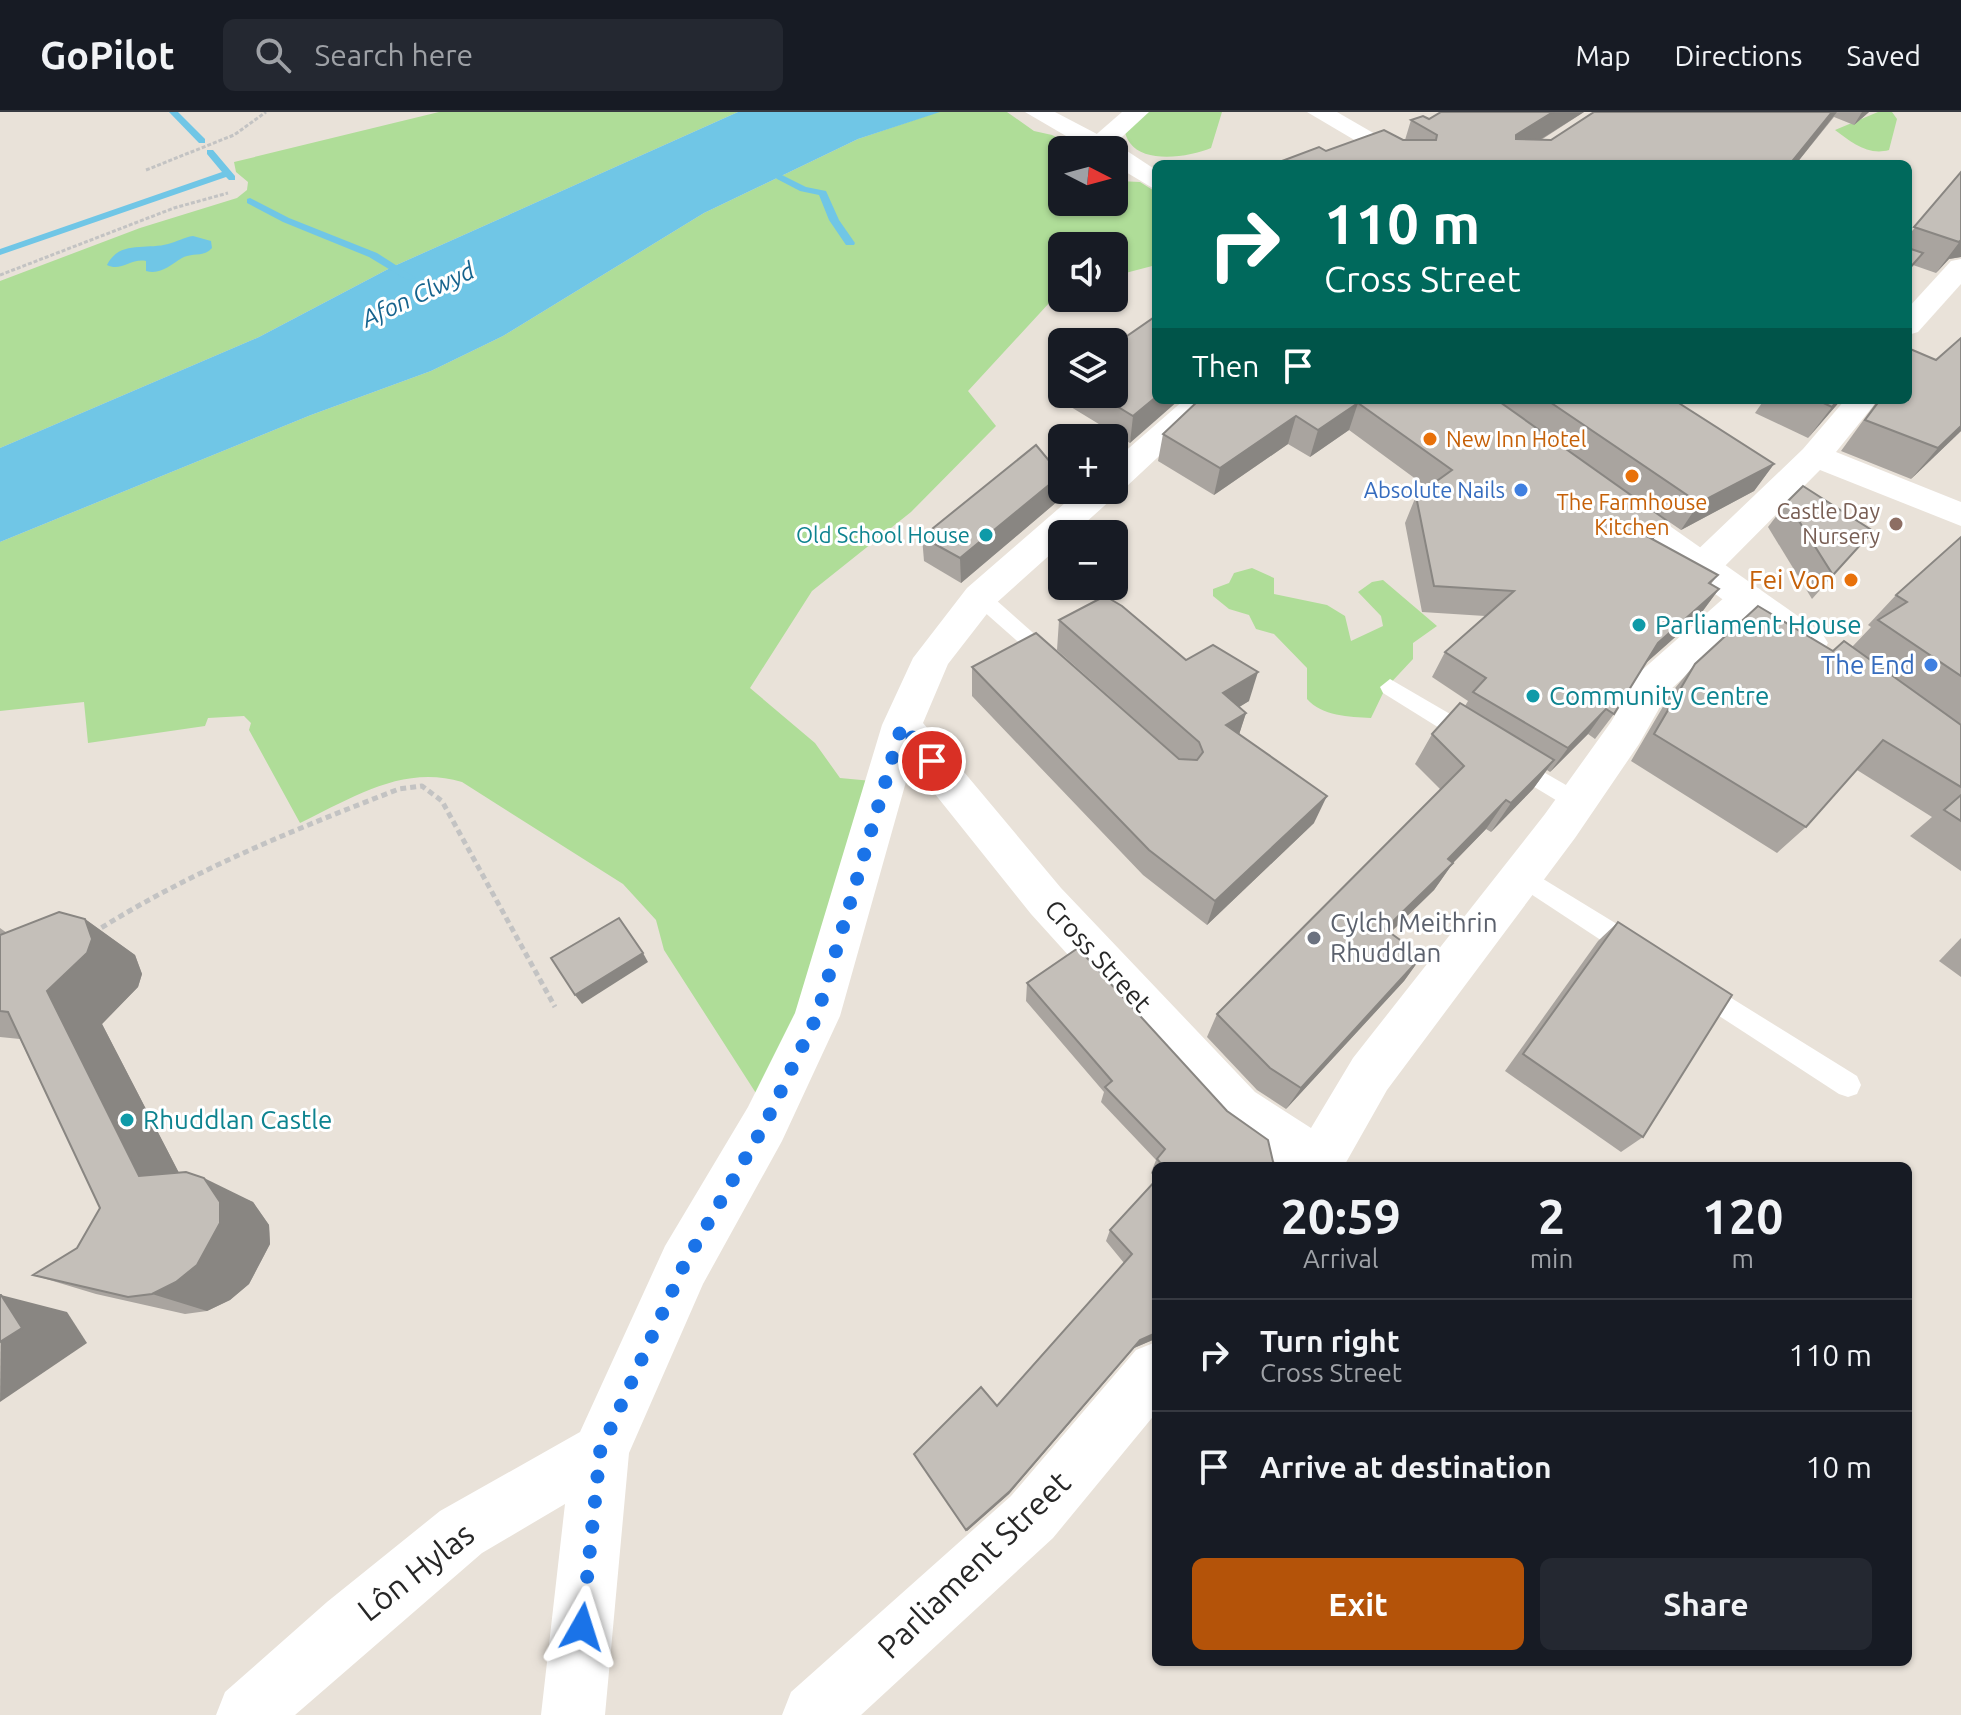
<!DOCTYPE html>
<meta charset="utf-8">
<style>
body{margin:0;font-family:Ubuntu,sans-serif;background:#242831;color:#f1f3f6;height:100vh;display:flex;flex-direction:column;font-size:30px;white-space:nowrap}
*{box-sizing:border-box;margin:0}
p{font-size:26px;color:#9ea1a6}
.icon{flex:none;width:44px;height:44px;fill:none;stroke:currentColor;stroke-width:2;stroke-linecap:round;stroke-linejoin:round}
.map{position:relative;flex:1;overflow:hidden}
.drawer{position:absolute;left:1152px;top:1050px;width:760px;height:504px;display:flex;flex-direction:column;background:#171b24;border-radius:12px;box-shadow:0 2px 6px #0004}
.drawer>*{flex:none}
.top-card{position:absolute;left:1152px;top:48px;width:760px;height:244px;border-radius:12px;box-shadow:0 2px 6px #0004;background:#00695c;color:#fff;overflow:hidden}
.needle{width:52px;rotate:96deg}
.controls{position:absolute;left:1048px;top:24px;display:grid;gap:16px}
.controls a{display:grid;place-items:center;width:80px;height:80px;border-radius:12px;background:#171b24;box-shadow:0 2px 6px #0004;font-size:40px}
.pin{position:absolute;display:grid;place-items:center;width:68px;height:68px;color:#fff;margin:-34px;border:4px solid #fff;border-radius:50%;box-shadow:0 2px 8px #0007}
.me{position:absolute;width:88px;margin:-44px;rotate:6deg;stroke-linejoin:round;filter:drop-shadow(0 0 6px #0008)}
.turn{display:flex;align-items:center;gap:28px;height:168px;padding:0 40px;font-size:36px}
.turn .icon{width:104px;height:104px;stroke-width:2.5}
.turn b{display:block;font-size:56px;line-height:68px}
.then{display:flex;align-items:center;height:76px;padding:0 40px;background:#0003;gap:16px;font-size:30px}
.eta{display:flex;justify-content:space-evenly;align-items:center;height:136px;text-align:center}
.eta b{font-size:48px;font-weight:700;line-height:56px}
.primary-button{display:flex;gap:16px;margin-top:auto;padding:16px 40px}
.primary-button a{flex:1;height:92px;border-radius:12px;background:#b45309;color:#fff;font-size:32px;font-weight:700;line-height:92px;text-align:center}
.primary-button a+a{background:#242831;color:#f1f3f6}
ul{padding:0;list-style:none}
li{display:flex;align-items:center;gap:24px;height:112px;padding:0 40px;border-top:2px solid #363941}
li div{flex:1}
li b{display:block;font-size:30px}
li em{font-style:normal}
header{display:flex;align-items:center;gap:48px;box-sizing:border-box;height:112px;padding:0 40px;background:#171b24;border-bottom:2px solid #363941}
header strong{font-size:38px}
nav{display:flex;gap:44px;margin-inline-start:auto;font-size:28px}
.search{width:560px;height:72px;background:#242831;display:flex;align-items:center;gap:20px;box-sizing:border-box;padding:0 28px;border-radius:12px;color:#9ea1a6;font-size:30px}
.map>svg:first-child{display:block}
</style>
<header>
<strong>GoPilot</strong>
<div class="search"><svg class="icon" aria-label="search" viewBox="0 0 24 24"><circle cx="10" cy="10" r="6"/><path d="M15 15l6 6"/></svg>Search here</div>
<nav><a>Map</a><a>Directions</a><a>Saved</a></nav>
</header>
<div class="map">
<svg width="1961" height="1603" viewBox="0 0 1961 1603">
<rect width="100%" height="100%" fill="#e9e2d9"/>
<g fill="#afdd98">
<polygon points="439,0 738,0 392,155 259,225 0,336 0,169 140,116 237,86 247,78 248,70 236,60 234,50"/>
<path d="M938,0H1007L1034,19L1052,23L1082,38H1062V90H1114V65L1119,69L1140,70L1156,80V153L1114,164V134H1062V177L968,279L996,314L911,400L812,479L750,576L815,631L840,666L872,669L814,870L761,989L664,838L656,808L623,772L462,670C403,652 352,686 300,711L249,618L251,611L244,604L208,606L205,614L88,631L84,590L0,599V430L311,303L431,259L503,224L704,101L858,27Z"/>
<path d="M1122,0H1222L1211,36C1190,45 1145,52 1130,31C1124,24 1123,10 1122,0Z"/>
<path d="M1878,0H1892L1897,7L1889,38C1868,44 1851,30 1835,18Z"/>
<path d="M1252,456L1274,466V482L1327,493L1345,504L1351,529L1383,514L1381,504L1358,480L1372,470L1383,468L1437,514L1413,531V547L1385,577L1371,606C1349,605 1322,604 1307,587V556L1274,522L1256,517L1249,503L1229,497L1213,484V477L1229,471L1234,461Z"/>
</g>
<g fill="#70c6e6">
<polygon points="738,0 940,0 858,27 704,101 503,224 431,259 311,303 0,430 0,336 259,225 392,155"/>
<path d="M193,124L211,129L212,136C203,146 193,140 182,146C170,153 161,163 146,159V149C131,146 121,160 107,153C119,128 147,138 168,132C177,130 184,125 193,124Z"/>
</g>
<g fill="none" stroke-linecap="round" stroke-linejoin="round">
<g fill="#70c6e6" fill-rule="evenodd">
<polygon points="169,0 178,0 205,27 205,31 199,31"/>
<polygon points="207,38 213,38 235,64 235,68 229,68 226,65 0,143 0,137 222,60 207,42"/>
<polygon points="780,62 806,75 826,79 839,108 855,131 854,133 846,133 829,108 819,83 800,79 777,67 775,65"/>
<polygon points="250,86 289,106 377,141 416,166 407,168 369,145 283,110 247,91 247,87"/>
</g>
<g stroke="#c3c3c3" stroke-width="3" stroke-dasharray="4 2" stroke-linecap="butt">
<polyline points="146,58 234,23 266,0"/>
<polyline points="0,163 174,96 228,81"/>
</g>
<path stroke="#c3c3c3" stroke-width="5" stroke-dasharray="6 4" stroke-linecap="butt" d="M93,821C189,760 293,718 399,677L422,674L442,689L555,895"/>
<g fill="#fff" fill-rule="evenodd">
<polygon points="980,478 987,480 1057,542 1060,547 1057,552 1043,552 973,490 970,485"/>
<polygon points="1390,567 1481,620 1484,626 1481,632 1465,632 1383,581 1380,575"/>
<polygon points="1514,643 1585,684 1588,690 1585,696 1569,696 1506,658 1503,652 1506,646"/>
<polygon points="1522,754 1643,828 1646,836 1643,844 1634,847 1625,844 1514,771 1510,764 1514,757"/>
<polygon points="1699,866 1857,964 1861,973 1857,982 1848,985 1839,982 1690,885 1686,877 1690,869"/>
</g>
<g fill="#fff" fill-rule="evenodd">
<polygon points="1122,0 1149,0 1109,37 1091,37 1088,32 1091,27"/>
<polygon points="1307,0 1337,0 1427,52 1395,52"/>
<polygon points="1961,147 1961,172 1918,220 1908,223 1908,196 1951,149"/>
<polygon points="1184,288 1219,288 1126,375 1117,377 1113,386 1073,422 1062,422 1062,432 993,494 948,552 923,611 1061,776 1255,980 1311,1016 1353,946 1545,702 1611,610 1641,559 1734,477 1747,473 1760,477 1765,486 1760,495 1669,579 1639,632 1575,726 1387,978 1344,1054 1281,1054 1221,1012 1031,802 911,652 840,904 782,1029 703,1172 629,1341 605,1603 541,1603 565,1392 482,1441 295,1603 216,1603 225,1580 327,1490 440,1399 580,1320 665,1134 748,995 795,901 882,613 913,546 967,476 1080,378 1114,378 1114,349"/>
<polygon points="1845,288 1878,288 1836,340 1961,390 1961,414 1820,358 1715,464 1702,467 1689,464 1684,455 1689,446 1803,337"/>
<polygon points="1156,1230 1156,1301 1053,1426 861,1603 782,1603 791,1580 1011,1384 1136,1238"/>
</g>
<g fill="#fff" fill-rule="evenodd">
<polygon points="1025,0 1055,0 1118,33 1156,58 1156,78 1114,53 1114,38 1090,38"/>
<polygon points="1608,376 1620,379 1822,521 1828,531 1822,541 1809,545 1796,541 1596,395 1591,387 1596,379"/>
</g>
</g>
<g fill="#a9a49f">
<polygon points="1441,0 1584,0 1541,28 1551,28 1594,0 1869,0 1854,13 1834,5 1796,52 1274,52 1326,39 1405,28 1411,8 1429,7"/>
<polygon points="1961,60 1961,145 1949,147 1936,161 1913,153 1908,161 1908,124"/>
<polygon points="1156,204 1130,331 1066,292 1067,282 1114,282"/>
<polygon points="1199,288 1674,288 1774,352 1754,379 1681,418 1627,381 1666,408 1653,428 1718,463 1711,472 1719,477 1699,504 1646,551 1614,602 1595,627 1588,622 1550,660 1547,658 1533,677 1491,720 1486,717 1453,751 1434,778 1390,821 1422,844 1404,869 1286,997 1257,978 1207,925 1217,902 1441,678 1415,652 1432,622 1465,594 1468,589 1432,565 1445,540 1485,504 1422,500 1405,411 1416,384 1428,376 1349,318 1310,345 1288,332 1214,383 1158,349 1163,322"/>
<polygon points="1764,288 1841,288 1808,326 1755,301"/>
<polygon points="1878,288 1908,288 1961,319 1911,367 1841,339"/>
<polygon points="1059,388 961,471 924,449 922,425"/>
<polygon points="1787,390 1873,419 1812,487 1768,415"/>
<polygon points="1961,425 1961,759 1910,724 1932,705 1857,658 1806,715 1777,741 1631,649 1671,581 1695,552 1833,539 1852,535 1871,515 1868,513 1896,483"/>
<polygon points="1059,508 1186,548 1249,589 1239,595 1246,601 1239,622 1314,711 1207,813 1143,763 972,584 972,555 1180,647 1057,538"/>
<polygon points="85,807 135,843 142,862 138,875 102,912 179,1061 253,1090 269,1113 270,1132 249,1172 230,1188 207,1199 185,1202 96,1182 33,1163 77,1136 100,1096 20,927 0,925 0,816 7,821"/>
<polygon points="1618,810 1643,1025 1621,1040 1505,959 1598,829"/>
<polygon points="1961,826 1961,865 1939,849"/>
<polygon points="1027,871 1274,1054 1156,1054 1156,1067 1151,1061 1156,1048 1101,990 1104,980 1026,889"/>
<polygon points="1156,1068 1155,1227 1134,1236 1009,1382 967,1419 914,1342 997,1294 1124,1151 1106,1129 1110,1118"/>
</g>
<g fill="#898682">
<polygon points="1553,0 1584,0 1506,49 1516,23"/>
<polygon points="1832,0 1837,0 1796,52 1790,52"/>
<polygon points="1862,0 1869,0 1854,13"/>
<polygon points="1961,128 1961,145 1949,147 1936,161"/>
<polygon points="1156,285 1156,288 1179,288 1130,331 1133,304"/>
<polygon points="1838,288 1841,288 1808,326 1832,295"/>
<polygon points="1358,291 1349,318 1310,345 1318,318"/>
<polygon points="1296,304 1288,332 1214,383 1220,356"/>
<polygon points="1961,314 1961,319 1911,367 1938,336"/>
<polygon points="1774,352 1754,379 1681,418 1699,391"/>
<polygon points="1061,363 1059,388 961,471 960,446"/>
<polygon points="1666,408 1648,435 1641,421"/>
<polygon points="1719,477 1699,504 1639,557 1658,531"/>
<polygon points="1258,560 1249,589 1215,610 1223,581"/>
<polygon points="1606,597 1588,622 1550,660 1568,636"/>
<polygon points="1246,601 1237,629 1226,613"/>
<polygon points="1554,648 1533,677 1491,720 1511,691"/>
<polygon points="1327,684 1314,711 1207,813 1215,789"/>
<polygon points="1506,688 1486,717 1453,751 1434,778 1368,842 1385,817 1448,747"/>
<polygon points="85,807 135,843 142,862 138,875 102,912 193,1088 139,1064 47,879"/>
<polygon points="643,841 648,850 582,892 575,883"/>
<polygon points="1422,844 1404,869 1286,997 1301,976"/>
<polygon points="204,1066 253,1090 269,1113 270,1132 249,1172 230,1188 207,1199 152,1182"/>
<polygon points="1,1183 67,1200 87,1231 0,1290"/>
<polygon points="1156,1221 1156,1226 1155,1227 1134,1236 1009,1382 967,1419 966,1418 1140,1228"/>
</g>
<g fill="#c4bfb9" stroke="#898682" stroke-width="2">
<polygon points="1441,0 1553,0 1516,23 1516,27 1551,28 1594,0 1832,0 1790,52 1274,52 1319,35 1326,39 1384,18 1403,28 1436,28 1437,23 1411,8 1423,4 1429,7"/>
<polygon points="1961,60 1961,128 1959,130 1914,115"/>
<polygon points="1908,136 1923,141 1908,158"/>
<polygon points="1156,204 1156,285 1133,304 1097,282 1114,282 1114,233"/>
<polygon points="1961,226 1961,314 1938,336 1865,308 1880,288 1908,288 1908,236 1936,248"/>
<polygon points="1199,288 1497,288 1666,408 1641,421 1718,463 1709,471 1719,477 1658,531 1614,602 1606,597 1568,636 1473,580 1486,566 1445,540 1514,479 1434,474 1416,384 1452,358 1358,291 1318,318 1296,304 1220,356 1163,322"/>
<polygon points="1547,288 1674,288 1774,352 1699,391"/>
<polygon points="1817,288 1838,288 1832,295"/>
<polygon points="1036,333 1061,363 960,446 922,425"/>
<polygon points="1803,374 1873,419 1833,463 1787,390"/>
<polygon points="1961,425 1961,564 1878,508 1907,490 1896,483"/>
<polygon points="1105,484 1122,494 1186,548 1213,533 1258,560 1223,581 1246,601 1226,613 1327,684 1215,789 1149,738 972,555 1036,521 1179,647 1197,648 1203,640 1199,630 1059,508"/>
<polygon points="1758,494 1833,539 1844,529 1961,613 1961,675 1883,628 1806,715 1654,622 1695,552"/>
<polygon points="1460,591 1554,648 1511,691 1506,688 1448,747 1453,751 1385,817 1422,844 1301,976 1270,956 1217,902 1464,654 1432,622"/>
<polygon points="1961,683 1961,709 1944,698"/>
<polygon points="59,800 85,807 92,827 87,841 47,879 139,1064 186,1060 204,1066 220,1090 220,1111 197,1153 176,1170 152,1182 128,1185 33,1163 77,1136 100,1096 8,900 0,899 0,823"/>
<polygon points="619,806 643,841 575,883 551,846"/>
<polygon points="1618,810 1732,883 1643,1025 1523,942"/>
<polygon points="1078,836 1227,999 1268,1028 1274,1054 1163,1054 1157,1047 1165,1037 1105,975 1112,969 1027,871"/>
<polygon points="1156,1068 1156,1221 1140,1228 1010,1379 966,1418 914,1342 981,1275 997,1294 1132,1142 1110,1118"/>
<polygon points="0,1183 1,1183 22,1216 0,1230"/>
</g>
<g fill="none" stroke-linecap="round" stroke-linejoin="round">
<polyline stroke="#1a73e8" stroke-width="14" stroke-dasharray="0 25.2" points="582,1515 600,1340 684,1153 765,1012 817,904 902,613 932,649"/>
</g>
<g fill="#e8710a" stroke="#fff" stroke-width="3">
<circle cx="1430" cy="327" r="8"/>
<circle cx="1632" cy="364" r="8"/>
<circle cx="1851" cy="468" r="8"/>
</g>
<g fill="#3f7fe0" stroke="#fff" stroke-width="3">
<circle cx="1521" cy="378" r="8"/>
<circle cx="1931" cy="553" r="8"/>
</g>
<circle fill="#8d6e63" stroke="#fff" stroke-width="3" cx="1896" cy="412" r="8"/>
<g fill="#0f9aa8" stroke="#fff" stroke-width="3">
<circle cx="986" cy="423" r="8"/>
<circle cx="1639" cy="513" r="8"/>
<circle cx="1533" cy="584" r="8"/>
<circle cx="127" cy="1008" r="8"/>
</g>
<circle fill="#6b7280" stroke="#fff" stroke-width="3" cx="1314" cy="826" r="8"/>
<g text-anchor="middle" stroke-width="6" stroke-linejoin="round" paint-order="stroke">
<g font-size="22" fill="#c56008" stroke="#fff" text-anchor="start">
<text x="1446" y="335">New Inn Hotel</text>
<text x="1632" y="398" text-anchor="middle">The Farmhouse<tspan x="1632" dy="25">Kitchen</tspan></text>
</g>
<g font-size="22" fill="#366cbe" stroke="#fff" text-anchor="end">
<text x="1505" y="386">Absolute Nails</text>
</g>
<g font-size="22" fill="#785e54" stroke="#fff" text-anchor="end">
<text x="1880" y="407">Castle Day<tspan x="1880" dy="25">Nursery</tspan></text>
</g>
<g font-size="22" fill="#0d838f" stroke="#fff" text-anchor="end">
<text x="970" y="431">Old School House</text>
</g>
<g font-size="24" font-style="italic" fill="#15638d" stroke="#fff">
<text transform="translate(418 183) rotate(-25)" y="8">Afon Clwyd</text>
</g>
<g font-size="26" fill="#c56008" stroke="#fff" text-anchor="end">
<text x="1835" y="477">Fei Von</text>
</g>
<g font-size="26" fill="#0d838f" stroke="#fff" text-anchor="start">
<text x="1655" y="522">Parliament House</text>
<text x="1549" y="593">Community Centre</text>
<text x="143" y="1017">Rhuddlan Castle</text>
</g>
<g font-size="26" fill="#366cbe" stroke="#fff" text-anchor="end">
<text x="1915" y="562">The End</text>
</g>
<g font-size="26" fill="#5b616d" stroke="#fff" text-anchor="start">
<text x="1330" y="820">Cylch Meithrin<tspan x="1330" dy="30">Rhuddlan</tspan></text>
</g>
<g font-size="26" fill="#272727" stroke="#fff">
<text transform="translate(1098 844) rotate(47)" y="9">Cross Street</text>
</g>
<g font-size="32" fill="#272727" stroke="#fff">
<text transform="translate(974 1453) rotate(-44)" y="11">Parliament Street</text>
<text transform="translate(416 1460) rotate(-38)" y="11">Lôn Hylas</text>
</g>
</g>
</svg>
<div class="controls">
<a><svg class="needle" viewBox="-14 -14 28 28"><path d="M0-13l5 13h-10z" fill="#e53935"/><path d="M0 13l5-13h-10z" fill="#9ea1a6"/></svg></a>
<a><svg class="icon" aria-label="sound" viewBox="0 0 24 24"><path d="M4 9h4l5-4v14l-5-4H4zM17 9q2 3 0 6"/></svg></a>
<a><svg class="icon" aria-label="layers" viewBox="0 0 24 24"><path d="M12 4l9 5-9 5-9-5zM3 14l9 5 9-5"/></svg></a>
<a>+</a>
<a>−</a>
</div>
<div class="pin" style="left:932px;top:649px;background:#d93025"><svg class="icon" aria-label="arrive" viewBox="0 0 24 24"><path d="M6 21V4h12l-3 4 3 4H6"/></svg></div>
<svg class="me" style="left:582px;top:1515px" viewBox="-20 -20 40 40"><path d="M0-17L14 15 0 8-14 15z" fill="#1a73e8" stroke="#fff" stroke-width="4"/></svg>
<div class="top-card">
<div class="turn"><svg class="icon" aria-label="right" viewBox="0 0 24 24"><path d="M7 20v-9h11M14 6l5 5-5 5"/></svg><div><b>110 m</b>Cross Street</div></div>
<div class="then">Then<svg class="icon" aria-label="arrive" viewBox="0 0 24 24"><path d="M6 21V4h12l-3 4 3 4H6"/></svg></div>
</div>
<section class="drawer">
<div class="eta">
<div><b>20:59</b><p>Arrival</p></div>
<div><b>2</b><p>min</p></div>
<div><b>120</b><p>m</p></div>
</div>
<ul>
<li><svg class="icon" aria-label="right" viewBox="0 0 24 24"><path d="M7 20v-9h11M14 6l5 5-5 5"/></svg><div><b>Turn right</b><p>Cross Street</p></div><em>110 m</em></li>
<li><svg class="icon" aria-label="arrive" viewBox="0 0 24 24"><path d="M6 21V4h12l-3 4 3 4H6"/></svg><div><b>Arrive at destination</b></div><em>10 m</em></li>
</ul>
<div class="primary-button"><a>Exit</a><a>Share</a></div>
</section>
</div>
